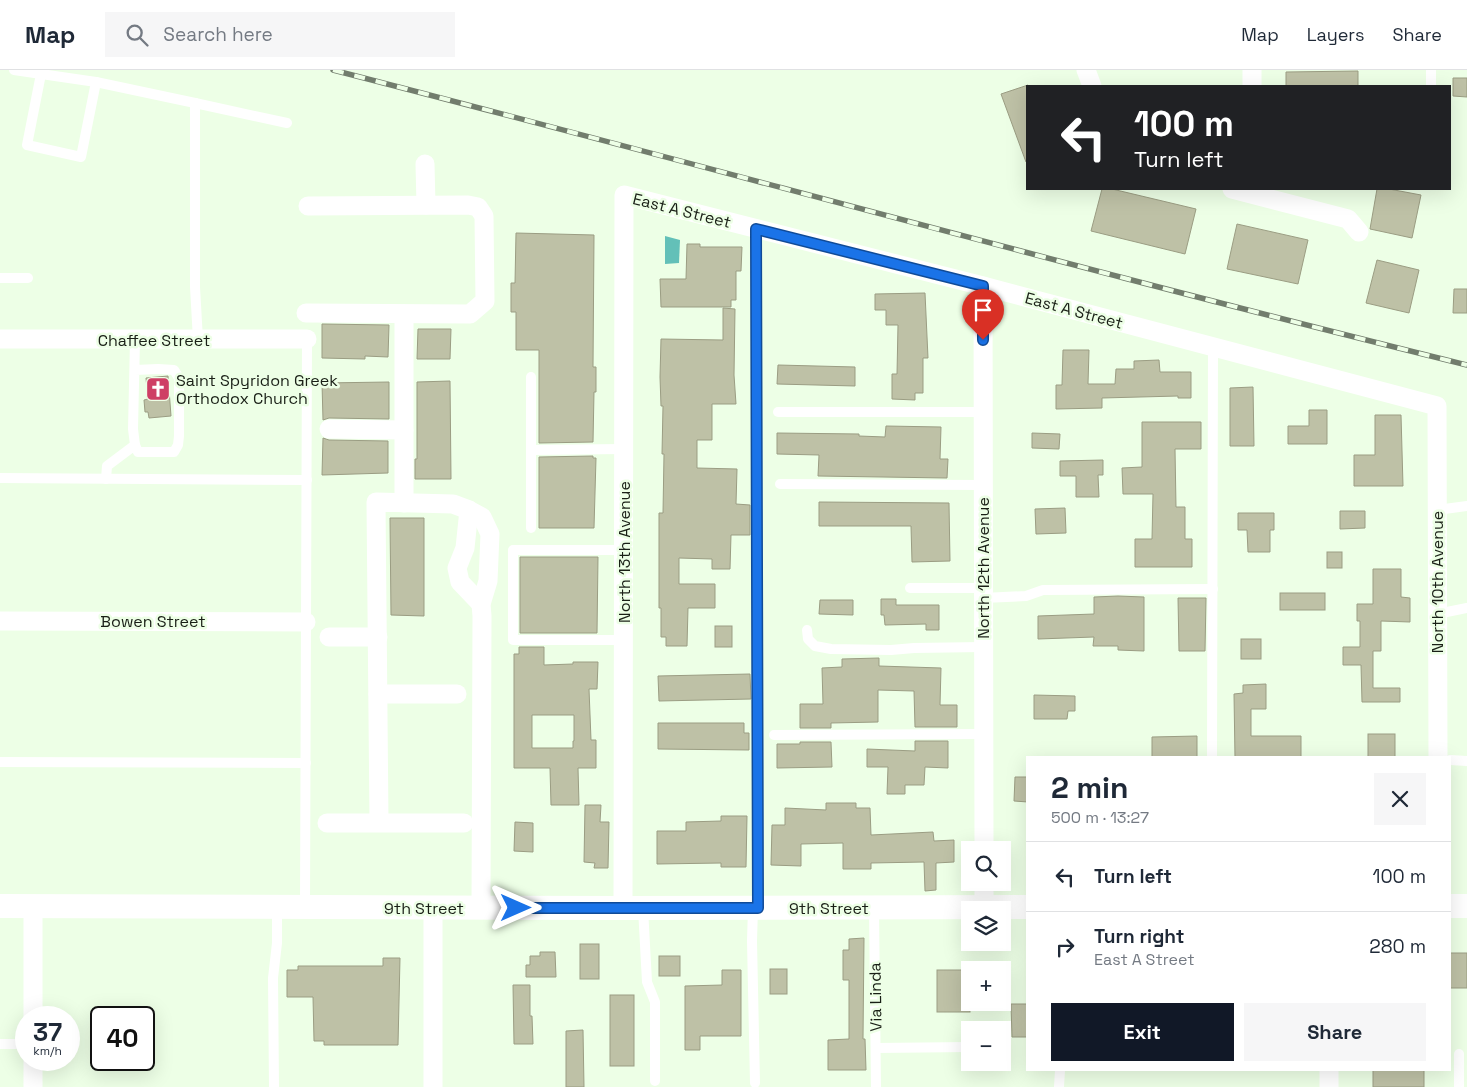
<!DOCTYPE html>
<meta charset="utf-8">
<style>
body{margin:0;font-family:"Space Grotesk",sans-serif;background:#f6f6f7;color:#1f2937;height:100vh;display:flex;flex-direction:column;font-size:19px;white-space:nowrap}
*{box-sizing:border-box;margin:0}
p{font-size:16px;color:#747a83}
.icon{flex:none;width:28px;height:28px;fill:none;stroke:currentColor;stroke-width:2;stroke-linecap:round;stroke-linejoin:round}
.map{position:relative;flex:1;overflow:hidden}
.panel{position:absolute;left:1026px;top:686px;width:425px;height:315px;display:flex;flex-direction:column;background:#fff;border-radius:0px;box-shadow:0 5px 20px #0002}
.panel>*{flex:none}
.hud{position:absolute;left:1026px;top:15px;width:425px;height:105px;border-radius:0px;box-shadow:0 5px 20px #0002;background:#202124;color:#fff;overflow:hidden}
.tools{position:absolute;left:961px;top:771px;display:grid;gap:10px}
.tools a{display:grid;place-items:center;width:50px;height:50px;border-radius:0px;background:#fff;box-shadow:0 5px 20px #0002;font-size:25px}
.speed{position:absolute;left:15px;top:936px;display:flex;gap:10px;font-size:25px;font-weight:700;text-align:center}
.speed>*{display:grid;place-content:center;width:65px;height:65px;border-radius:50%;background:#fff;box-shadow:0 5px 20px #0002;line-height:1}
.speed small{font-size:12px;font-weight:400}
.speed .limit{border:2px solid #111;border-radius:8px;background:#fff;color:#111}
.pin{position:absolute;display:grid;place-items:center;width:42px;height:42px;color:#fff;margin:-51px -21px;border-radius:50% 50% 50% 0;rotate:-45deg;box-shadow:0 0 5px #0007}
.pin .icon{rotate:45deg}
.me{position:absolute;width:55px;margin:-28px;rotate:90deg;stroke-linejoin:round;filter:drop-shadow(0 0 4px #0008)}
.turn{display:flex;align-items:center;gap:18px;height:105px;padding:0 25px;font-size:22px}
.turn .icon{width:65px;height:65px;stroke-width:2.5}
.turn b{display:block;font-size:35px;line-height:42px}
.round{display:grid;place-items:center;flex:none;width:52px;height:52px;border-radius:0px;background:#f6f6f7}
.summary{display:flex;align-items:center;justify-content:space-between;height:85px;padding:0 25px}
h1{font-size:30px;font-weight:700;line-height:38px}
.primary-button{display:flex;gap:10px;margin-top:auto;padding:10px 25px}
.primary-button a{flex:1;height:58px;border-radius:0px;background:#111827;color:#fff;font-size:20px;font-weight:700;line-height:58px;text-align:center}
.primary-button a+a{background:#f6f6f7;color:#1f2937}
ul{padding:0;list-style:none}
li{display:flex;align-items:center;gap:15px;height:70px;padding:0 25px;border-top:1px solid #e0e1e3}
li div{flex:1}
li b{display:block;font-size:19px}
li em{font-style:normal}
header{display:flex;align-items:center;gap:30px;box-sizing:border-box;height:70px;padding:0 25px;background:#fff;border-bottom:1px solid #e0e1e3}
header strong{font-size:24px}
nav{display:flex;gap:28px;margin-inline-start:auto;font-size:18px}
.search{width:350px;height:45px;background:#f6f6f7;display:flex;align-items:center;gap:12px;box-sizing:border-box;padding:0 18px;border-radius:0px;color:#747a83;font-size:19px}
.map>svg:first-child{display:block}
</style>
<header>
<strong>Map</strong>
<div class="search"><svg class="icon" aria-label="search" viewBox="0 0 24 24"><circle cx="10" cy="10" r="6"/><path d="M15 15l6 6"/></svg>Search here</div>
<nav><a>Map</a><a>Layers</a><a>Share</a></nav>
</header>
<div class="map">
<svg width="1467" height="1017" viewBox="0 0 1467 1017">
<rect width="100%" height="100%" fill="#edffe6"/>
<polygon fill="#63c0b8" points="665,166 680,170 679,193 665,194"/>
<g fill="#bec1a6" stroke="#9b9d83" fill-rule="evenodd">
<polygon points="1358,1 1358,16 1286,16 1286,2"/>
<polygon points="1453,8 1467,8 1467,27 1453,26"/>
<polygon points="1028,15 1028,92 1026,92 1001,24"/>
<polygon points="1102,119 1112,119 1196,139 1185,184 1091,161"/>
<polygon points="1377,119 1389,119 1421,125 1412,168 1370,159"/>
<polygon points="1237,154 1308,170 1298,214 1227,199"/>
<polygon points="516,163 594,165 593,297 596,297 596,322 594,322 593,372 539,373 539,280 516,280 516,242 511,242 511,213 515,213"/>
<polygon points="687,174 700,174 700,177 742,177 741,201 736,201 736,230 731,230 731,237 661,237 660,209 686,209"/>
<polygon points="1377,190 1419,200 1409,243 1366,233"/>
<polygon points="1454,219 1467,219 1467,243 1453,243"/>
<polygon points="925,223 928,288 923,288 923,323 915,323 915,330 892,329 892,304 897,304 898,255 886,255 886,240 875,240 875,224"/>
<polygon points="723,238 735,239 734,305 736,334 712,334 712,370 697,370 697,398 737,399 736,434 750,435 750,465 731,465 730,499 712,499 712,489 679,488 679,514 715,514 715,538 688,538 687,576 666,576 666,567 661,567 661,538 659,538 659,443 663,443 664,384 662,384 663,336 661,336 660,307 661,269 723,270"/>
<polygon points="322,254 389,255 388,287 365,286 365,289 322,288"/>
<polygon points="418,259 451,259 450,289 417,289"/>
<polygon points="1063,280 1089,280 1088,314 1115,314 1116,299 1134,299 1134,291 1159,290 1160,302 1191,302 1191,328 1178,328 1178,326 1102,328 1102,338 1056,339 1056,315 1062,315"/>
<polygon points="778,295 855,297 855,316 777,314"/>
<polygon points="168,306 171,346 149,348 148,342 145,342 144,330 148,329 146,308"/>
<polygon points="450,311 451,409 415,409 415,389 417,389 417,312"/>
<polygon points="389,312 389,349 329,348 323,350 322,313"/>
<polygon points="1253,317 1254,376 1230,376 1230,318"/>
<polygon points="1309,340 1327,340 1327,374 1288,374 1288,356 1309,356"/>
<polygon points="1375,345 1401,345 1403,416 1354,416 1354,385 1375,385"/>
<polygon points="1142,352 1201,352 1201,379 1175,379 1176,437 1185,437 1185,469 1192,469 1192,497 1135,497 1135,469 1152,469 1153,424 1123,424 1122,398 1142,397"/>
<polygon points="886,356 941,357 940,389 948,389 947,408 818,406 819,385 777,384 777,363 859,364 859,366 885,367"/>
<polygon points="1032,363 1060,364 1059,379 1032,378"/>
<polygon points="323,368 329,370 388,371 388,403 322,405"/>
<polygon points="593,386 593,388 596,388 594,458 539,458 539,387"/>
<polygon points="1103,390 1103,405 1098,405 1099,427 1076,427 1076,406 1060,406 1060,391"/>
<polygon points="819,432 949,433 950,491 912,492 911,456 819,456"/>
<polygon points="1065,438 1066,463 1036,464 1035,439"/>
<polygon points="1340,441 1365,441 1365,458 1340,459"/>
<polygon points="1238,443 1274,443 1274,460 1270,460 1270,482 1248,482 1247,460 1238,460"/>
<polygon points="390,448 424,448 424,546 391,545"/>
<rect x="1327" y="482" width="15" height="16"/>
<polygon points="520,487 598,487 597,563 520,563"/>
<polygon points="1373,499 1401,499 1401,527 1410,528 1410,552 1381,551 1381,581 1373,581 1373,618 1400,618 1400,632 1362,632 1361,595 1343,595 1343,577 1360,577 1360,551 1357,551 1357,534 1373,534"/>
<rect x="1280" y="523" width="45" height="17"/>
<polygon points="1118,526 1144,527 1144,581 1118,580 1118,576 1093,576 1094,567 1038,569 1038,546 1094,544 1094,527"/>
<polygon points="1178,528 1206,528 1205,581 1179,581"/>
<polygon points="881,529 896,529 896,535 939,535 939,560 926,560 926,554 885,555 884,545 881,545"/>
<polygon points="820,530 853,530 853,545 819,544"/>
<rect x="715" y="556" width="17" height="21"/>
<rect x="1241" y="569" width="20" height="20"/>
<path d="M519,577H544V595L573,594V592H598L597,619H589L591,670H596V698H578L579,735H551L550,698H514V584H519ZM532,645H574V671H573V678H532Z"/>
<polygon points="879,588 879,596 941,598 940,635 957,635 957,657 915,657 914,621 878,620 878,652 831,653 831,658 800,658 800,634 823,634 822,598 842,597 842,589"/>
<polygon points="750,604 751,629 659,631 658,606"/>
<polygon points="1266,614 1266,639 1251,639 1251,666 1301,666 1301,688 1235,688 1234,624 1243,623 1243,615"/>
<polygon points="1034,625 1075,626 1075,641 1068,641 1067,649 1034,649"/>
<polygon points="658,653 744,653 744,663 749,663 749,680 658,679"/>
<rect x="1368" y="664" width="27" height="23"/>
<polygon points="1197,666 1197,688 1152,688 1152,667"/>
<polygon points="915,671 948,671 948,698 925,697 924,715 905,715 905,724 887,724 888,697 867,697 867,679 915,681"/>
<polygon points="800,672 831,672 832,697 777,698 777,674 800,674"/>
<polygon points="1015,707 1028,707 1028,732 1014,731"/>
<polygon points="826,733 856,733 856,738 870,738 871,765 933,762 934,771 954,770 954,792 936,793 936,820 925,821 924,792 871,793 871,799 843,799 843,773 801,774 801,796 771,795 772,755 785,755 785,738 826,740"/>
<polygon points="585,735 601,735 600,752 609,752 608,798 594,798 595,793 584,792"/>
<polygon points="721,746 747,746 746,797 721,797 721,793 657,794 657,761 686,761 686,752 721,751"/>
<polygon points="515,752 533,753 533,782 514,781"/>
<polygon points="864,868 863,969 865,969 866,1000 828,1000 828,970 849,969 849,910 843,910 843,880 849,880 849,869"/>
<rect x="580" y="874" width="19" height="35"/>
<polygon points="540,882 555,882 556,907 526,907 526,895 530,895 530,886 540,886"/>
<rect x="1450" y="883" width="17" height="35"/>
<rect x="659" y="886" width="21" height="20"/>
<polygon points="383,888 400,888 398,975 324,975 324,971 314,971 313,927 287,927 287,900 298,900 298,896 383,896"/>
<rect x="770" y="899" width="17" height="25"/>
<polygon points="722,900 741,900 741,966 700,966 700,980 685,980 685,916 722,915"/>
<rect x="937" y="900" width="33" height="42"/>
<polygon points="513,915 530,915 530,946 532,946 533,974 514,974"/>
<rect x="610" y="925" width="24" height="71"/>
<polygon points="1011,934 1028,934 1028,967 1012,967"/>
<polygon points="583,960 584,1017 566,1017 566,961"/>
<rect x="1373" y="1000" width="51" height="17"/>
</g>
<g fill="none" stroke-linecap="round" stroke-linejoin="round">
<g stroke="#fff" stroke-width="10">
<polyline points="14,0 96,12 195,33 195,217 198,270"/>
<polyline points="1431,0 1431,16"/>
<polyline points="41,4 27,75 81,87 96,12"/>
<polyline points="195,33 287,53"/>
<polyline points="756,159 758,838"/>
<polyline points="0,208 28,208"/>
<polyline points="135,270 133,359 135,375 138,382 174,382 178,375 179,366 179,308 174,300 158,299 135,300"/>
<polyline points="778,342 983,342"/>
<polyline points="532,380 624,379"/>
<polyline points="0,408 307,410"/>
<polyline points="106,409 107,396 135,375"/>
<polyline points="780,414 983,415"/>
<polyline points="1437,440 1467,436"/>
<polyline points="531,458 531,307"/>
<polyline points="624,480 513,480 513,570 624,570"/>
<polyline points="910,518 983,518"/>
<polyline points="983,528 1026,526 1043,520 1213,519"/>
<polyline points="1437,544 1467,538"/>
<polyline points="807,560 808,569 815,576 831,579 891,580 914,578 983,577"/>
<polyline points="774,665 983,664"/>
<polyline points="1212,688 1213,277"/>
<polyline points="1450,690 1467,691"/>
<polyline points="0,692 306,693"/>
<polyline points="305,837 307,269"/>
<polyline points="643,838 647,912 655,932 655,1011"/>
<polyline points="753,838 752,871 755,1013"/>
<polyline points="874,838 876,1017"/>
<polyline points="0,974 26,974"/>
<polyline points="876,978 970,977"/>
<polyline points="1459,984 1459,1017"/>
<polyline points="274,1017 273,908 277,873 277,837"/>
<polyline points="1059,1017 1060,1000"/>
</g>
<g stroke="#fff" stroke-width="19">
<polyline points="1086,0 1092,16"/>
<polyline points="1252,16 1252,0"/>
<polyline points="425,94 426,135"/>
<polyline points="1232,119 1348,149 1359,162"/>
<polyline points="983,216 984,780"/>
<polyline points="306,243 470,244 485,231 484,146 478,137 468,135 308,136"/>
<polyline points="404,244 404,433"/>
<polyline points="0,269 307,269"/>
<polyline points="329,359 404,360"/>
<polyline points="469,440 465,478 457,498 460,512 481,534"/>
<polyline points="0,551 306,552"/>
<polyline points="329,567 378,567"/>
<polyline points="378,624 457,624"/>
<polyline points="379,752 376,432 453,434 469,440 482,447 490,464 488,511 481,534 482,546 481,838"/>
<polyline points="327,753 464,753"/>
<polyline points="984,812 984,837"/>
<polyline points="33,837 33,948"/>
<polyline points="433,838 433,1017"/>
<polyline points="623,838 624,125 983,216 1437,336 1438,688"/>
<polyline points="33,990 33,1017"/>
<polyline points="1329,1000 1329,1017"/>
</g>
<g stroke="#fff" stroke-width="24">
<polyline points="0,836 623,838 1028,837"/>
<polyline points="1450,836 1467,836"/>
</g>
<defs>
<path id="rail" d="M333,0C711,97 1088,202 1467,295"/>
</defs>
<use href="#rail" stroke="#727d6d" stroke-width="5.5"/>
<use href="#rail" stroke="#edffe6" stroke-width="4" stroke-dasharray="11" stroke-linecap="butt"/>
</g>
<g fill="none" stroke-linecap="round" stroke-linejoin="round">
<defs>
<polyline id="route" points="516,838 758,838 756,159 983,216 983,270"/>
</defs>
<use href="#route" stroke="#114b97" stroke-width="12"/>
<use href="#route" stroke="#1a73e8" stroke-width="9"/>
</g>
<defs>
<symbol id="church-square" viewBox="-11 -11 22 22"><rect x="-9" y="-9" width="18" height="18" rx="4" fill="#ce3f65" stroke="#edffe6"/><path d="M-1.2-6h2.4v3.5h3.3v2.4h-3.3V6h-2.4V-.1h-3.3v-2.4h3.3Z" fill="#fff"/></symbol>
</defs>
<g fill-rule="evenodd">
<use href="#church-square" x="144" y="305" width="28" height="28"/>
</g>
<g text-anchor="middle" stroke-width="5" stroke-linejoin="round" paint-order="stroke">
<g font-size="16" fill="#191f16" stroke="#edffe6">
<text transform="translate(682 140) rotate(14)" y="6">East A Street</text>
<text transform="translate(1074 240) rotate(15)" y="6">East A Street</text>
<text x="154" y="276">Chaffee Street</text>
<text transform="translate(624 482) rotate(-90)" y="6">North 13th Avenue</text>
<text transform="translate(983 498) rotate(-90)" y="6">North 12th Avenue</text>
<text transform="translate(1437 512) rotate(-90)" y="6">North 10th Avenue</text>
<text x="153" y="557">Bowen Street</text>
<text x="424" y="844">9th Street</text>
<text x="829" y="844">9th Street</text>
<text transform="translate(875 927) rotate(-91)" y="6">Via Linda</text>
</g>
<g font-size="16" fill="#191f16" stroke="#edffe6" text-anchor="start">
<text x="176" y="316">Saint Spyridon Greek<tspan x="176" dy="18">Orthodox Church</tspan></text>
</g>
</g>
</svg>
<div class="tools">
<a><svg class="icon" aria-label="search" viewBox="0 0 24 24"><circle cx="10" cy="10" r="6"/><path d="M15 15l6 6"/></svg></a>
<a><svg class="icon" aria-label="layers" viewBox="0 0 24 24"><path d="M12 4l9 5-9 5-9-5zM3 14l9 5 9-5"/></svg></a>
<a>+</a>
<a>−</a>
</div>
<div class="speed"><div>37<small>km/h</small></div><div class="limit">40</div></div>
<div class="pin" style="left:983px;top:270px;background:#d93025"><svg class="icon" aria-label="arrive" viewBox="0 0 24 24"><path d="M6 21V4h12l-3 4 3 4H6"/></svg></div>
<svg class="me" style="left:516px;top:838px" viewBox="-20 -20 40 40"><path d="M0-17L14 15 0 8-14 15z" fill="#1a73e8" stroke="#fff" stroke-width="4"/></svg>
<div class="hud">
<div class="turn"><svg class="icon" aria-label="left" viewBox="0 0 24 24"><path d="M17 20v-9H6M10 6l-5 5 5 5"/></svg><div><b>100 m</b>Turn left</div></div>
</div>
<section class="panel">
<div class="summary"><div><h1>2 min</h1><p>500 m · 13:27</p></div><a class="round"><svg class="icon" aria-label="close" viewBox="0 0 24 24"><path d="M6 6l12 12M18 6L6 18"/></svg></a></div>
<ul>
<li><svg class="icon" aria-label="left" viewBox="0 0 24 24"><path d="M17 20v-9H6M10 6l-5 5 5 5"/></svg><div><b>Turn left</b></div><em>100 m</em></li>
<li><svg class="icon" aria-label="right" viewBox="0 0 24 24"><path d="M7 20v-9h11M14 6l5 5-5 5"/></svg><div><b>Turn right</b><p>East A Street</p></div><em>280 m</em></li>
</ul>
<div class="primary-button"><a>Exit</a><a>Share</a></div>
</section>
</div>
